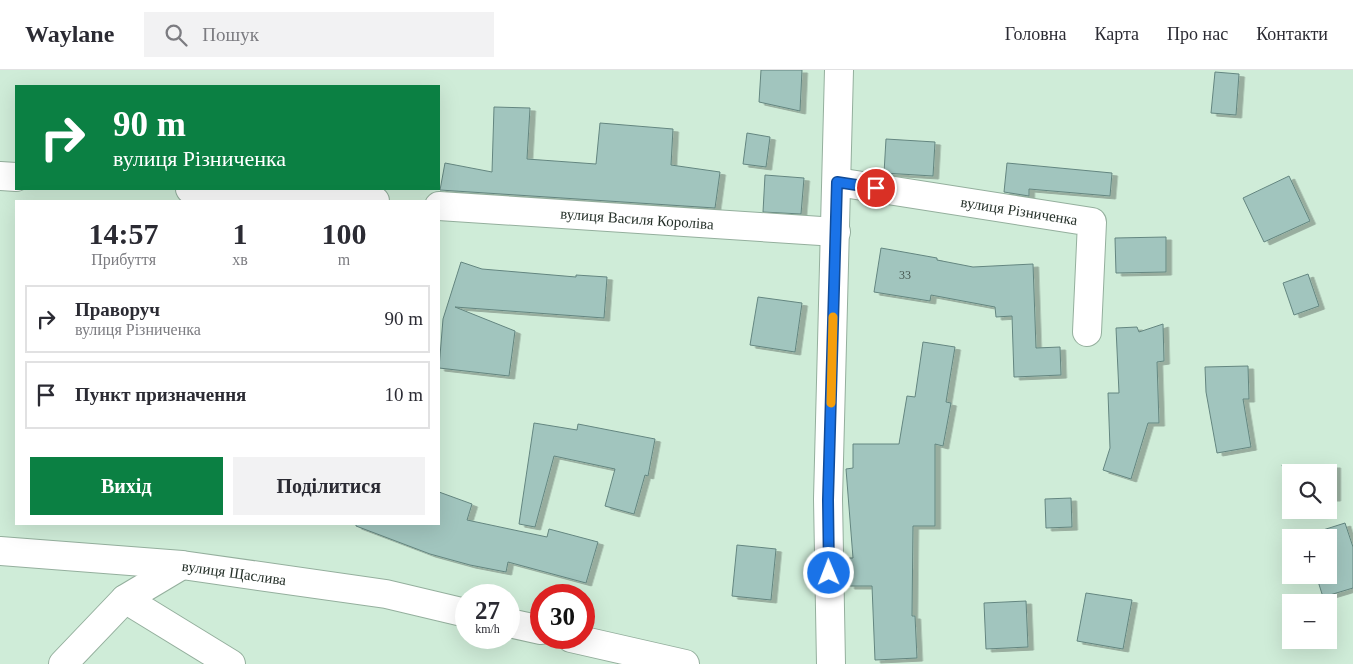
<!DOCTYPE html>
<html lang="uk">
<meta charset="utf-8">
<style>
body{margin:0;font-family:Georgia,serif;background:#f2f2f3;color:#2b2b33;height:100vh;display:flex;flex-direction:column;font-size:19px;white-space:nowrap}
*{box-sizing:border-box;margin:0}
p{font-size:16px;color:#7c7c81}
.icon{flex:none;width:28px;height:28px;fill:none;stroke:currentColor;stroke-width:2;stroke-linecap:round;stroke-linejoin:round}
.map{position:relative;flex:1;overflow:hidden}
.details{position:absolute;left:15px;top:130px;width:425px;height:325px;display:flex;flex-direction:column;background:#fff;border-radius:0px;box-shadow:0 5px 20px #0002}
.details>*{flex:none}
.hud{position:absolute;left:15px;top:15px;width:425px;height:105px;border-radius:0px;box-shadow:0 5px 20px #0002;background:#0b8043;color:#fff;overflow:hidden}
.fabs{position:absolute;left:1282px;top:394px;display:grid;gap:10px}
.fabs a{display:grid;place-items:center;width:55px;height:55px;border-radius:0px;background:#fff;box-shadow:0 5px 20px #0002;font-size:25px}
.speed{position:absolute;left:455px;top:514px;display:flex;gap:10px;font-size:25px;font-weight:700;text-align:center}
.speed>*{display:grid;place-content:center;width:65px;height:65px;border-radius:50%;background:#fff;box-shadow:0 5px 20px #0002;line-height:1}
.speed small{font-size:12px;font-weight:400}
.speed .limit{border:8px solid #d22;background:#fff;color:#111}
.pin{position:absolute;display:grid;place-items:center;width:42px;height:42px;color:#fff;margin:-21px;border:2px solid #fff;border-radius:50%;box-shadow:0 1px 5px #0007}
.me{position:absolute;width:55px;margin:-28px;rotate:359deg;stroke-linejoin:round;filter:drop-shadow(0 0 4px #0008)}
.turn{display:flex;align-items:center;gap:18px;height:105px;padding:0 15px;font-size:22px}
.turn .icon{width:65px;height:65px;stroke-width:2.5}
.turn b{display:block;font-size:35px;line-height:42px}
.eta{display:flex;justify-content:space-evenly;align-items:center;height:85px;text-align:center}
.eta b{font-size:30px;font-weight:700;line-height:35px}
.primary-button{display:flex;gap:10px;margin-top:auto;padding:10px 15px}
.primary-button a{flex:1;height:58px;border-radius:0px;background:#0b8043;color:#fff;font-size:20px;font-weight:700;line-height:58px;text-align:center}
.primary-button a+a{background:#f2f2f3;color:#2b2b33}
ul{padding:0;list-style:none}
li{display:flex;align-items:center;gap:15px;height:68px;margin:0 10px 8px;padding:0 5px;border:2px solid #e1e1e2;border-radius:0px}
li div{flex:1}
li b{display:block;font-size:19px}
li em{font-style:normal}
header{display:flex;align-items:center;gap:30px;box-sizing:border-box;height:70px;padding:0 25px;background:#fff;border-bottom:1px solid #e1e1e2}
header strong{font-size:24px}
nav{display:flex;gap:28px;margin-inline-start:auto;font-size:18px}
.search{width:350px;height:45px;background:#f2f2f3;display:flex;align-items:center;gap:12px;box-sizing:border-box;padding:0 18px;border-radius:0px;color:#7c7c81;font-size:19px}
.map>svg:first-child{display:block}
</style>
<header>
<strong>Waylane</strong>
<div class="search"><svg class="icon" aria-label="search" viewBox="0 0 24 24"><circle cx="10" cy="10" r="6"/><path d="M15 15l6 6"/></svg>Пошук</div>
<nav><a>Головна</a><a>Карта</a><a>Про нас</a><a>Контакти</a></nav>
</header>
<div class="map">
<svg width="1353" height="594" viewBox="0 0 1353 594">
<defs>
<filter id="shadow"><feDropShadow dx="5.5" dy="3" stdDeviation="0" flood-color="#0004"/></filter>
</defs>
<rect width="100%" height="100%" fill="#cfecd8"/>
<g fill="#a1c5be" stroke="#648680" filter="url(#shadow)">
<polygon points="761,0 802,0 800,41 759,32"/>
<polygon points="1215,2 1239,4 1236,45 1211,43"/>
<polygon points="494,37 530,38 527,89 596,94 600,53 673,59 671,95 720,102 715,138 440,120 445,93 492,102"/>
<polygon points="747,63 770,67 766,97 743,94"/>
<polygon points="886,69 935,72 933,106 884,103"/>
<polygon points="1007,93 1112,103 1110,126 1029,119 1029,126 1004,122"/>
<polygon points="765,105 804,108 801,144 763,142"/>
<polygon points="1289,106 1310,151 1264,172 1243,128"/>
<polygon points="1166,167 1166,202 1116,203 1115,168"/>
<polygon points="881,178 937,188 937,190 973,197 1033,194 1036,278 1060,277 1061,305 1014,307 1012,246 996,247 995,237 931,225 930,231 874,222"/>
<polygon points="461,192 482,199 576,207 576,205 607,207 604,248 455,237 515,261 509,306 439,298 443,249"/>
<polygon points="1308,204 1319,236 1294,245 1283,213"/>
<polygon points="758,227 802,233 795,282 750,275"/>
<polygon points="1163,254 1164,291 1157,292 1159,353 1148,353 1131,409 1103,400 1110,378 1108,323 1119,323 1116,258 1137,257 1139,262"/>
<polygon points="923,272 955,277 946,332 951,333 943,376 935,374 935,456 913,456 912,546 915,546 917,588 875,590 872,516 849,516 849,488 853,488 846,399 853,398 853,374 899,374 907,326 915,327"/>
<polygon points="1248,296 1249,329 1243,329 1251,377 1217,383 1206,322 1205,297"/>
<polygon points="534,353 577,360 578,354 655,369 648,406 645,405 634,444 605,436 615,399 554,386 535,457 519,454"/>
<polygon points="1282,395 1335,395 1335,428 1329,428 1329,402 1291,402 1291,425"/>
<polygon points="439,422 472,434 467,450 547,467 549,459 598,472 586,513 508,492 506,502 470,495 430,484 356,456 356,454 439,454"/>
<polygon points="1071,428 1072,457 1046,458 1045,429"/>
<polygon points="1345,453 1353,477 1353,518 1323,527 1316,505 1329,505 1329,468 1305,468 1304,466"/>
<polygon points="737,475 776,479 771,530 732,526"/>
<polygon points="1086,523 1132,530 1123,579 1077,571"/>
<polygon points="1026,531 1028,577 986,579 984,533"/>
</g>
<g fill="none" stroke-linecap="round" stroke-linejoin="round">
<defs>
<g id="street">
<polyline points="0,106 16,107"/>
<polyline points="837,112 1092,152 1087,262"/>
<polyline points="190,119 375,131"/>
<polyline points="439,136 836,162"/>
<polyline points="0,481 182,495 386,524 466,543"/>
<polyline points="125,529 231,594"/>
<polyline points="509,553 541,560"/>
<polyline points="571,568 685,594"/>
<polyline points="63,594 125,529 182,495"/>
<polyline points="831,594 828,429 839,0"/>
</g>
</defs>
<use href="#street" stroke="#94af9d" stroke-width="30"/>
<use href="#street" stroke="#fff" stroke-width="28"/>
</g>
<g fill="none" stroke-linecap="round" stroke-linejoin="round">
<defs>
<polyline id="route" points="829,503 828,430 837,112 876,118"/>
</defs>
<use href="#route" stroke="#114b97" stroke-width="12"/>
<use href="#route" stroke="#1a73e8" stroke-width="9"/>
<polyline stroke="#f59e0b" stroke-width="9" points="831,333 833,247"/>
</g>
<g text-anchor="middle" stroke-width="4" stroke-linejoin="round" paint-order="stroke">
<g font-size="12" fill="#465750">
<text x="905" y="209">33</text>
</g>
<g font-size="15" fill="#27322b" stroke="#fff">
<text transform="translate(1019 141) rotate(9)" y="5">вулиця Різниченка</text>
<text transform="translate(637 149) rotate(4)" y="5">вулиця Василя Короліва</text>
<text transform="translate(234 503) rotate(8)" y="5">вулиця Щаслива</text>
</g>
</g>
</svg>
<div class="fabs">
<a><svg class="icon" aria-label="search" viewBox="0 0 24 24"><circle cx="10" cy="10" r="6"/><path d="M15 15l6 6"/></svg></a>
<a>+</a>
<a>−</a>
</div>
<div class="speed"><div>27<small>km/h</small></div><div class="limit">30</div></div>
<div class="pin" style="left:876px;top:118px;background:#d93025"><svg class="icon" aria-label="arrive" viewBox="0 0 24 24"><path d="M6 21V4h12l-3 4 3 4H6"/></svg></div>
<svg class="me" style="left:829px;top:503px" viewBox="-20 -20 40 40"><circle r="17" fill="#1a73e8" stroke="#fff" stroke-width="3"/><path d="M0-11L8 9 0 5-8 9z" fill="#fff"/></svg>
<div class="hud">
<div class="turn"><svg class="icon" aria-label="right" viewBox="0 0 24 24"><path d="M7 20v-9h11M14 6l5 5-5 5"/></svg><div><b>90 m</b>вулиця Різниченка</div></div>
</div>
<section class="details">
<div class="eta">
<div><b>14:57</b><p>Прибуття</p></div>
<div><b>1</b><p>хв</p></div>
<div><b>100</b><p>m</p></div>
</div>
<ul>
<li><svg class="icon" aria-label="right" viewBox="0 0 24 24"><path d="M7 20v-9h11M14 6l5 5-5 5"/></svg><div><b>Праворуч</b><p>вулиця Різниченка</p></div><em>90 m</em></li>
<li><svg class="icon" aria-label="arrive" viewBox="0 0 24 24"><path d="M6 21V4h12l-3 4 3 4H6"/></svg><div><b>Пункт призначення</b></div><em>10 m</em></li>
</ul>
<div class="primary-button"><a>Вихід</a><a>Поділитися</a></div>
</section>
</div>
